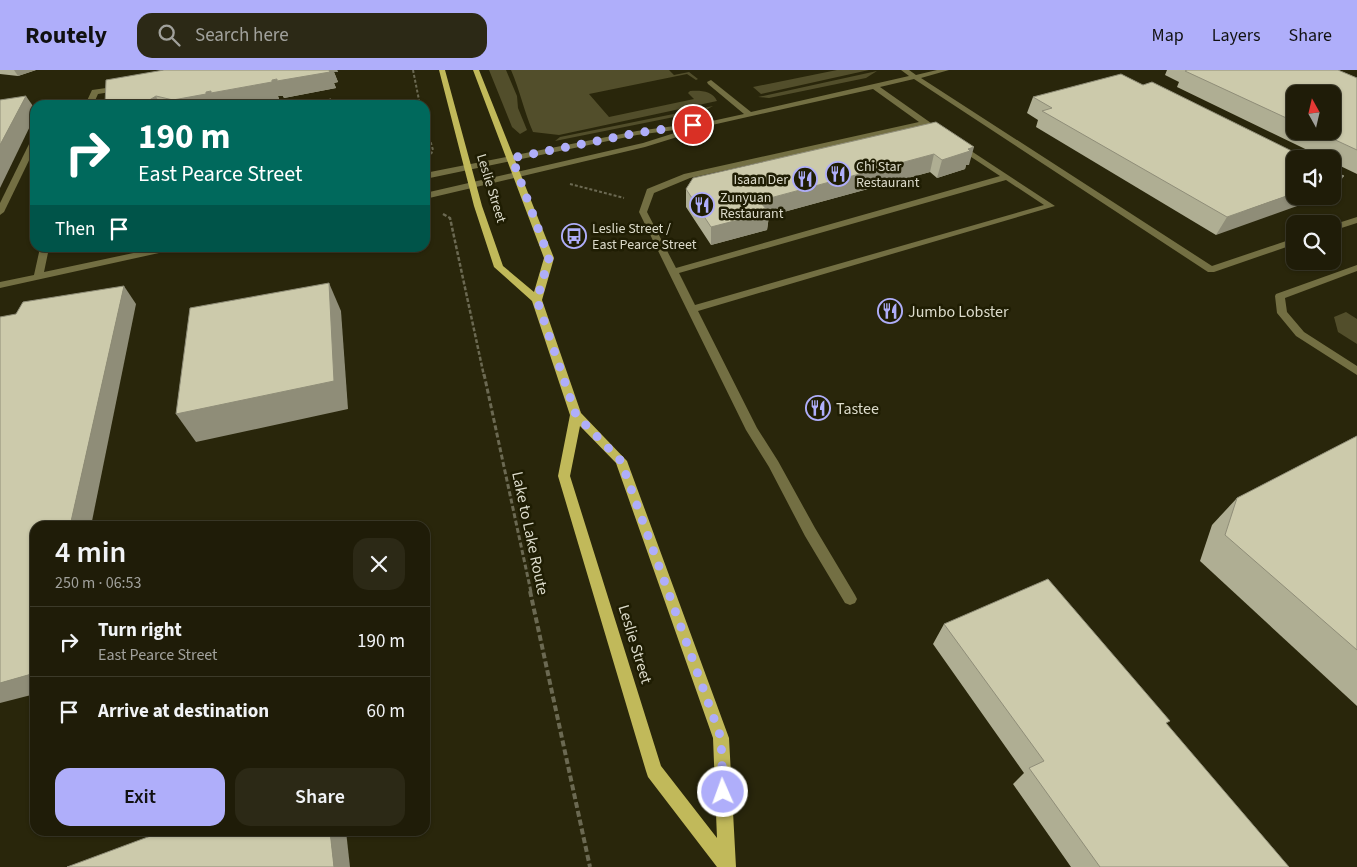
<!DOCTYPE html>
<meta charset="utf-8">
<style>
body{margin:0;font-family:"Source Sans 3",sans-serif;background:#2c2916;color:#f1f3f6;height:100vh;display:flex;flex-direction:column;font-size:19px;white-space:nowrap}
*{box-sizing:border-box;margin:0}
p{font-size:16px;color:#a1a19c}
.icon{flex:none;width:28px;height:28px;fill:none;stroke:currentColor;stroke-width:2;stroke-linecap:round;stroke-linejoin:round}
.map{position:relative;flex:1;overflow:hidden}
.side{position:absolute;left:30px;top:451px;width:400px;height:315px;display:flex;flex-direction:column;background:#1f1c08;border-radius:15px;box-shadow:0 1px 4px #0004,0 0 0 1px #3c3a29}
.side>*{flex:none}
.banner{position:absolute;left:30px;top:30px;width:400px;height:152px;border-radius:15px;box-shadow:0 1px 4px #0004,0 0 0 1px #3c3a29;background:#00695c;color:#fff;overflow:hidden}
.needle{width:32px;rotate:352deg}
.tools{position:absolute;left:1286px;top:15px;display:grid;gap:10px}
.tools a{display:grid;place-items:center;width:55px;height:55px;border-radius:10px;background:#1f1c08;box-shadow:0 1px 4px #0004,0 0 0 1px #3c3a29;font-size:25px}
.pin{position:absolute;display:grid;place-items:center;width:42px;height:42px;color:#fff;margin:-21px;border:2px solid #fff;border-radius:50%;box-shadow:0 1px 5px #0007}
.me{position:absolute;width:55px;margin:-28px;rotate:358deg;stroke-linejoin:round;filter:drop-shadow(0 0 4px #0008)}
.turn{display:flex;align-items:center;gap:18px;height:105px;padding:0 25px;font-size:22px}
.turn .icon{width:65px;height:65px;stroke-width:2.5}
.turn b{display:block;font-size:35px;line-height:42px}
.then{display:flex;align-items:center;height:48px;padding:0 25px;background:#0003;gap:10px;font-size:19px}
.round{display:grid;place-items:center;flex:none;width:52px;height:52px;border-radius:15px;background:#2c2916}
.headline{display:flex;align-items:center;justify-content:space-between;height:85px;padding:0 25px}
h1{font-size:30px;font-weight:600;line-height:38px}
.cta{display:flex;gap:10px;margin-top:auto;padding:10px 25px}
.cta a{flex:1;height:58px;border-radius:15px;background:#afaefa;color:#111;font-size:20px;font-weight:600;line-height:58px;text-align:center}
.cta a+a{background:#2c2916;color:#f1f3f6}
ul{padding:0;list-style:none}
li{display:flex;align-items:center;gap:15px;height:70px;padding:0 25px;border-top:1px solid #3c3a29}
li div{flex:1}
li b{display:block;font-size:19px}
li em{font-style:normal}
header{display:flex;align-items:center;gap:30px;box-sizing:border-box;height:70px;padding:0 25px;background:#afaefa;color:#111}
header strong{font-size:24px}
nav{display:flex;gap:28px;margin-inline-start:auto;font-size:18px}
.search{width:350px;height:45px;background:#2c2916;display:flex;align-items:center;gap:12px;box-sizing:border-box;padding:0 18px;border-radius:15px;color:#a1a19c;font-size:19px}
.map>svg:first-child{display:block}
</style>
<header>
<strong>Routely</strong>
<div class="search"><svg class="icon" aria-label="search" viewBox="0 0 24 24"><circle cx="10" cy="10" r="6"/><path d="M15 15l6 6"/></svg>Search here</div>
<nav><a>Map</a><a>Layers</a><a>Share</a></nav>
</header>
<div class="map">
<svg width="1357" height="797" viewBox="0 0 1357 797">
<rect width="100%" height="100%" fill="#29260b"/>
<g fill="#524e2b">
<polygon points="489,0 506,0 517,26 518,38 527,60 520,64 512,57"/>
<path d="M511,0H669L674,5L689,2L698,9L696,10L687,4L589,24L609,47L694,29L688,23L690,21C700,20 713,21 717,31L559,65L533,62C524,41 520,21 511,0Z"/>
<polygon points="837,0 869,0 761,24 753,17"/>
<polygon points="877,1 866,8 769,28 758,27"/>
<polygon points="713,36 704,41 555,71 560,67"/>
<polygon points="1346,242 1357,249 1357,274 1338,262 1334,247"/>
</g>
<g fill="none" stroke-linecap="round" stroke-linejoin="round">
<g stroke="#6b6952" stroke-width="2" stroke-dasharray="3 2" stroke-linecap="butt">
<polyline points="413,0 420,35"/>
<polyline points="425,53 433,80 431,84"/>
<polyline points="570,114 624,128"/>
</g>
<polyline stroke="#6b6952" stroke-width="2.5" stroke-dasharray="4 2" stroke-linecap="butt" points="443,144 450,148 484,306"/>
<polyline stroke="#6b6952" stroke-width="3" stroke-dasharray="5 2.5" stroke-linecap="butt" points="484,304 531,522"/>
<polyline stroke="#6b6952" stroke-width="4" stroke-dasharray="6 3" stroke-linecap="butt" points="530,521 590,797"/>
<g fill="#736f43" fill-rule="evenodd">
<path d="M901,0H909L916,5L937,0H949L921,8L1212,196L1295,168V174L1214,202H1208L914,9L880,17L931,53V57L924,56L690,108L654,123L647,142L676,198L1000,106L956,77L955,75L959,73L1055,136L698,241L757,358L778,391L815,458L855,525L857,529L855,533L850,535L845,533L805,466L769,397L746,360L639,142L647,119L684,104L919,52L873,19L712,55L637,65L425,109V103L637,61L712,51L744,44L708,14L707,12L711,10L751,42L909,6ZM1006,110L1044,135L695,235L679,203Z"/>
<polygon points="120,16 123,16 123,20 98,24 93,35 85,35 92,20"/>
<polygon points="46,33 52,33 56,35 45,35"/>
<polygon points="684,60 687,60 687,64 645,77 425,129 425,123 643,73"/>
<polygon points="32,68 35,68 35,78 4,142 0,145 0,133"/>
<polygon points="1357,147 1357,153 1332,161 1332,155"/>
<polygon points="40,178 49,178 44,202 157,178 173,178 168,181 0,218 0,212 34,205"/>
<polygon points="1357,195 1357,201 1285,228 1287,242 1304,262 1357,296 1357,305 1296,266 1277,243 1275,226 1276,224"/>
</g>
<path fill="#c1b95a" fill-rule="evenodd" d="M439,0H445L482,136L503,196L534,222L544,188L473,0H479L554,188L542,230L581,343L627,391L729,668L736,797H717L648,707L646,701L558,406L570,345L532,231L494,197L474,136ZM580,356L616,393L713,668L717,768L661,696L570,406Z"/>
</g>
<g fill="#afae93" fill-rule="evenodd">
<polygon points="0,0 36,0 18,6 0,4"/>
<polygon points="164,0 337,0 338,2 334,2 338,12 334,13 336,18 284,28 283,26 278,26 279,29 244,35 105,35"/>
<path d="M1167,0H1338L1357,8V104L1332,92V89H1326L1177,17L1179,12L1165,5ZM1295,24L1332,61H1295Z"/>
<polygon points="1143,15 1308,89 1216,165 1036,57 1038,50 1027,43 1033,27"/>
<polygon points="936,52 969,95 966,95 965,99 937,108 930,102 769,146 767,160 711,175 686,137 686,119"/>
<polygon points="1357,366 1357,636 1200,491 1212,455 1237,428"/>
<polygon points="944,554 1166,654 1289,797 1071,797 1013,714 1024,703 933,574"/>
</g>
<g fill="#8f8d78">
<polygon points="14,0 36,0 18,6"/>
<polygon points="329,0 337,0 338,2 334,2 338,12 334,13 336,18 284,28 283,26 278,26 279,29 244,35 176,35 173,30 206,22"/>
<polygon points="26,26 35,39 35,46 0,118 0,75"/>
<polygon points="156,26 160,35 146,32"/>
<polygon points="974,77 969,95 966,95 965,99 937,108 942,90 968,79"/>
<polygon points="934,84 930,102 769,146 767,160 711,175 711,157 759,131"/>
<polygon points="1344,106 1332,122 1332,110"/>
<polygon points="1295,123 1295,126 1325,126 1216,165 1227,147"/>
<polygon points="329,213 341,241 348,339 196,372 176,344"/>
<polygon points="124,216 136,234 91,456 70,456"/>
<polygon points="35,603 35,624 0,633 0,613"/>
<polygon points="330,761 346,761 350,797 334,797"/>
</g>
<g fill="#cccaab" stroke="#8f8d78">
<polygon points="164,0 329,0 330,2 277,11 277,9 272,10 272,12 211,23 211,21 206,22 206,24 173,30 156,26 146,32 164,35 105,35 106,10"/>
<polygon points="1187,0 1338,0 1357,8 1357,80 1316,61 1332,61 1332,24 1295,24 1295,52 1185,1"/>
<polygon points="1121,4 1143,15 1152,12 1308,89 1295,89 1295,123 1227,147 1042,41 1052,38 1033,27"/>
<polygon points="26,26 0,75 0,30"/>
<polygon points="331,29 334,35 300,35"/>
<polygon points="936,52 974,77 968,79 970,81 942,90 934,84 759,131 769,142 711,157 686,119 693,108"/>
<polygon points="1332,101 1344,106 1332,110"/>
<polygon points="329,213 334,311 176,344 190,238"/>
<polygon points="124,216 70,456 35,456 35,603 0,613 0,247 16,244 23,232"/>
<polygon points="1357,366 1357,580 1225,465 1237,428"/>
<polygon points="1048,509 1170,651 1166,653 1289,797 1100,797 1029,698 1044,691 944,554"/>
<polygon points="164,761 330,761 334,797 67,797"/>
</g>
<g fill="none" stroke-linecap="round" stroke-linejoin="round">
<polyline stroke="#afaefa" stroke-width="9" stroke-dasharray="0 16.2" points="693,55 637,63 512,88 549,188 537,230 576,345 621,391 721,668 723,722"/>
</g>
<defs>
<symbol id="restaurant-ring" viewBox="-11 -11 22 22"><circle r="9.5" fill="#1f1d03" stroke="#afaefa" stroke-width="1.5"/><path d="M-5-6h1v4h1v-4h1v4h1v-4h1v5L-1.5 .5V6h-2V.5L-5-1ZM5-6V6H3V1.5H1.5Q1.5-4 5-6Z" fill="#afaefa"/></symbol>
<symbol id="bus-ring" viewBox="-11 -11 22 22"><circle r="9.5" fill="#1f1d03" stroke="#afaefa" stroke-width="1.5"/><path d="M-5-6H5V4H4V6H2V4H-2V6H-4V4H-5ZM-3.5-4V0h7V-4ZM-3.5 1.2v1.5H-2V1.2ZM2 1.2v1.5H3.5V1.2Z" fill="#afaefa"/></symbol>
</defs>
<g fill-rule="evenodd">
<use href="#restaurant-ring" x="824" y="90" width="28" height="28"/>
<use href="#restaurant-ring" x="791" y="95" width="28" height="28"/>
<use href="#restaurant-ring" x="688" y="121" width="28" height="28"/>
<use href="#bus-ring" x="560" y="152" width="28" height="28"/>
<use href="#restaurant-ring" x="876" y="227" width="28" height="28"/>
<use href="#restaurant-ring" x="804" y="324" width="28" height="28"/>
</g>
<g text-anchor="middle" stroke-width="5" stroke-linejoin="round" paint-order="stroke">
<g font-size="14" fill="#dcdbcb" stroke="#1f1d03" text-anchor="start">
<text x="856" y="101">Chi Star<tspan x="856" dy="16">Restaurant</tspan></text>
<text x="788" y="114" text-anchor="end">Isaan Der</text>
<text x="720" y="132">Zunyuan<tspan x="720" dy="16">Restaurant</tspan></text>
<text x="592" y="163">Leslie Street /<tspan x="592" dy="16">East Pearce Street</tspan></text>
</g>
<g font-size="14" fill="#dcdbcb" stroke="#1f1d03">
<text transform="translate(492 118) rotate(73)" y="5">Leslie Street</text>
</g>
<g font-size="16" fill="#dcdbcb" stroke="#1f1d03" text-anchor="start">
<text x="908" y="247">Jumbo Lobster</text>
<text x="836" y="344">Tastee</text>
</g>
<g font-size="16" fill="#dcdbcb" stroke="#1f1d03">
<text transform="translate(531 463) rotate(78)" y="6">Lake to Lake Route</text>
<text transform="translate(636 574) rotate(73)" y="6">Leslie Street</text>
</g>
</g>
</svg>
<div class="tools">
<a><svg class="needle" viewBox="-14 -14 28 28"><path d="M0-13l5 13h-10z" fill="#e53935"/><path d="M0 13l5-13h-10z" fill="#a1a19c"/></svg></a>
<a><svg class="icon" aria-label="sound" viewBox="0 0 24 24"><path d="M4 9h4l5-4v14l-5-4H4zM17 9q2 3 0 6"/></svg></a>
<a><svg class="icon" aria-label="search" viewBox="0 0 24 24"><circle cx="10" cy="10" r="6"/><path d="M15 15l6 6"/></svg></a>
</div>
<div class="pin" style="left:693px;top:55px;background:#d93025"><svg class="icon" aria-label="arrive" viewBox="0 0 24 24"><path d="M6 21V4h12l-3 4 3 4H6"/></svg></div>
<svg class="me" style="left:723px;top:722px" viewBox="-20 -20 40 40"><circle r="17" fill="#afaefa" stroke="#fff" stroke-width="3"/><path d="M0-11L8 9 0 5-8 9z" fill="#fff"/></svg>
<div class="banner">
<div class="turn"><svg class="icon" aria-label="right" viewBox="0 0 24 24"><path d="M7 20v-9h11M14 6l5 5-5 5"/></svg><div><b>190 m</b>East Pearce Street</div></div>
<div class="then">Then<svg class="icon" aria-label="arrive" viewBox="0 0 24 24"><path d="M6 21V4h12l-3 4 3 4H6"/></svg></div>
</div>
<section class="side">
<div class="headline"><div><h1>4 min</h1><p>250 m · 06:53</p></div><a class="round"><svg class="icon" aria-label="close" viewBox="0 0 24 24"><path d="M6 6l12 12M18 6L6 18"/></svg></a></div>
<ul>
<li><svg class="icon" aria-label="right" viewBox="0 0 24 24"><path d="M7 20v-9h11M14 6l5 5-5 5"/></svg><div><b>Turn right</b><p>East Pearce Street</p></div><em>190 m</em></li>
<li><svg class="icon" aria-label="arrive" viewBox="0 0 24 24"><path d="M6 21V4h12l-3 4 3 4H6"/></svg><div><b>Arrive at destination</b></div><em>60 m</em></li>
</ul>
<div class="cta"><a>Exit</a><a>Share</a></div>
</section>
</div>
